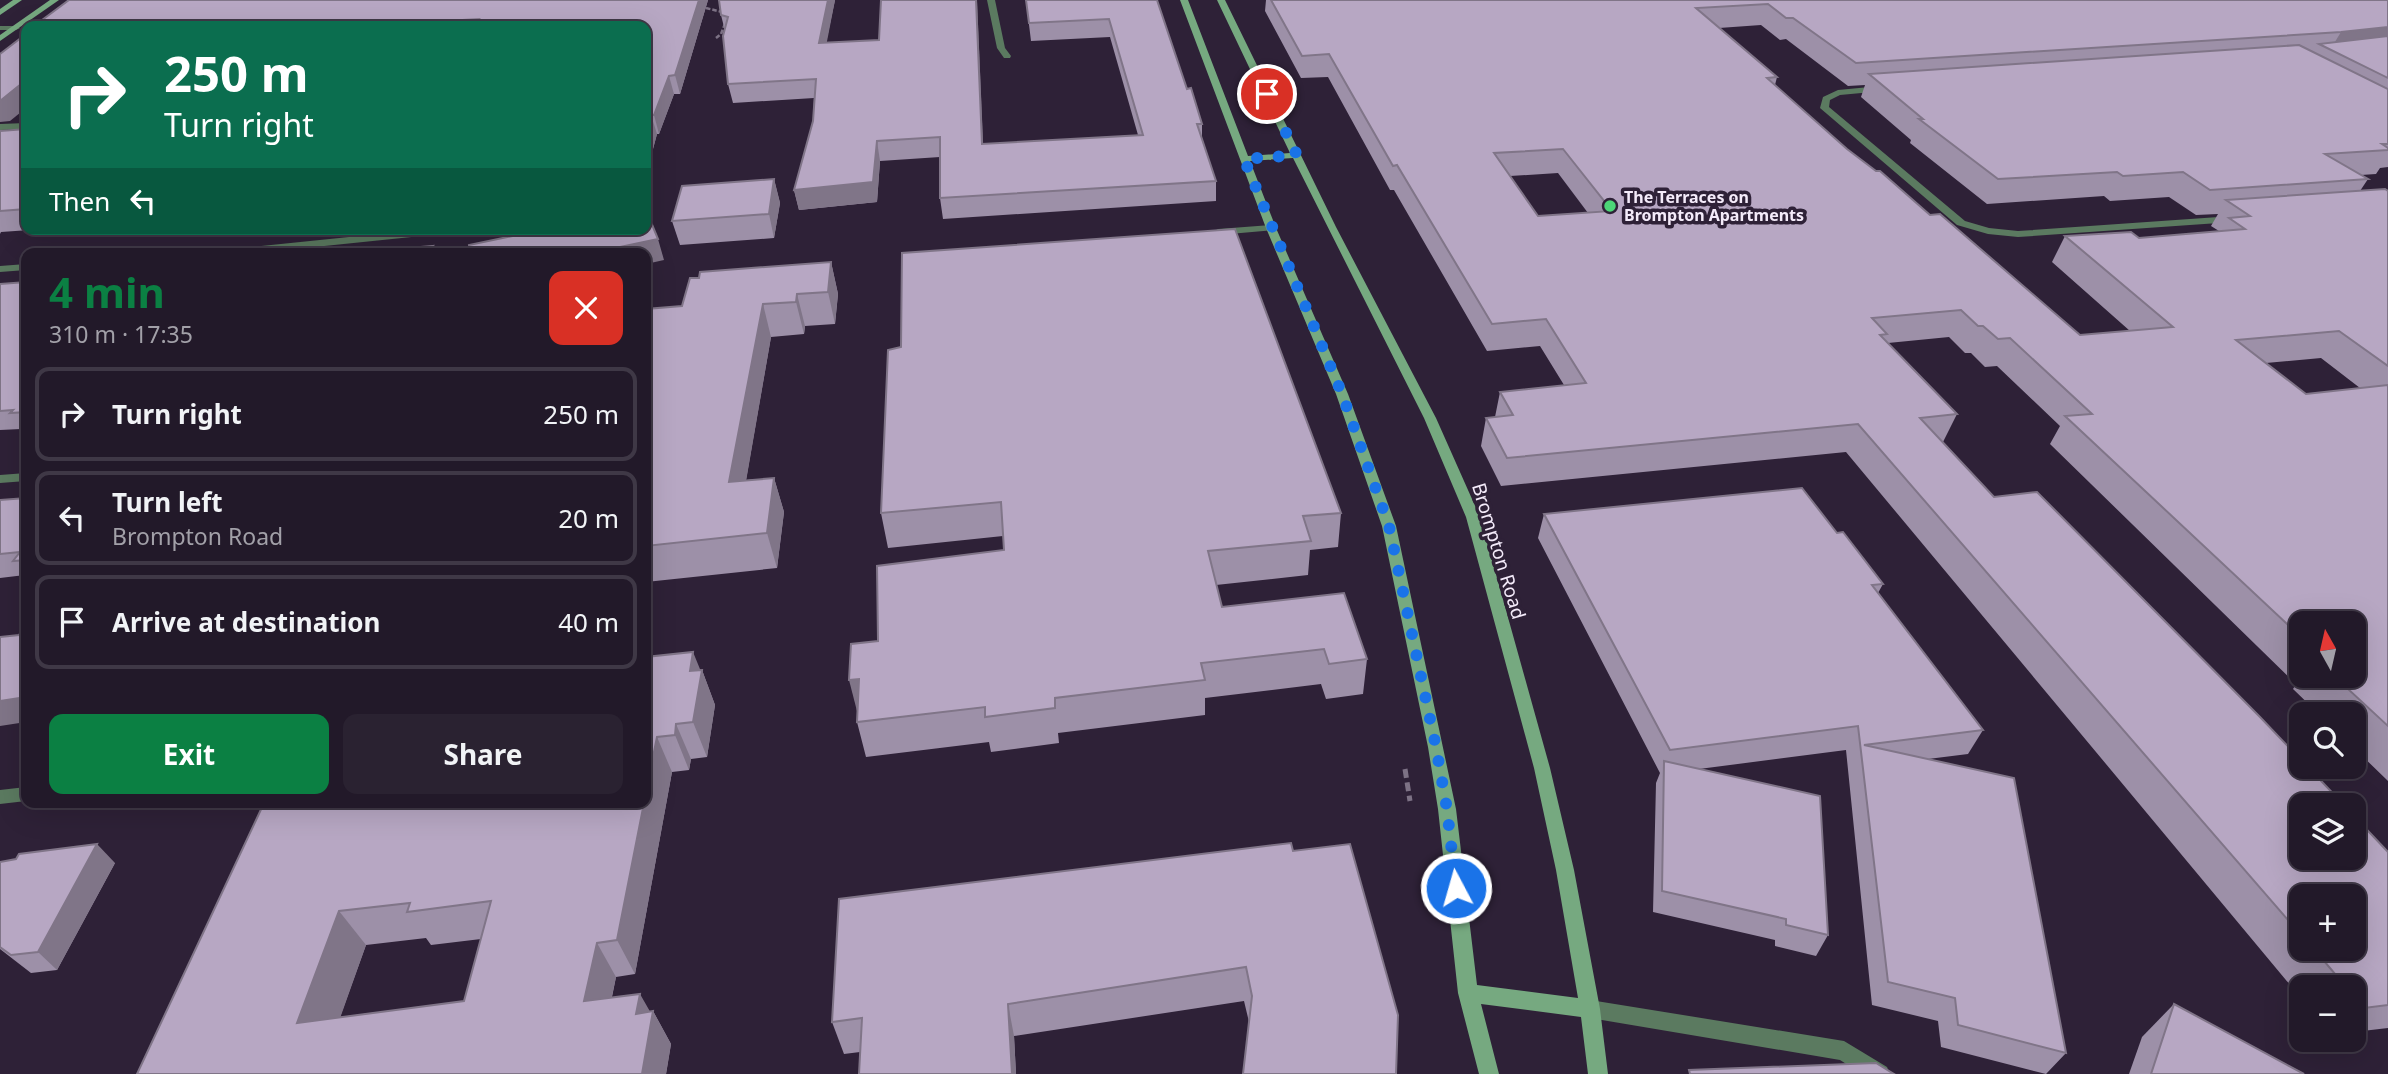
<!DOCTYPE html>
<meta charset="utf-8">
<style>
body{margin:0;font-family:"Noto Sans",sans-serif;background:#2a2231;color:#f1f3f6;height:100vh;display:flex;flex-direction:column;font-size:26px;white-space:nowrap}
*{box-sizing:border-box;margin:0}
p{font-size:23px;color:#a2a0a8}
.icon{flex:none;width:38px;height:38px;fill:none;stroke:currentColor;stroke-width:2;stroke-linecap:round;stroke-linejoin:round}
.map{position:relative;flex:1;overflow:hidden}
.side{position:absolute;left:21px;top:248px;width:630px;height:560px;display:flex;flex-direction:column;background:#221929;border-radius:14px;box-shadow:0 7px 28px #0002,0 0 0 2px #3f3846}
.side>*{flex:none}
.top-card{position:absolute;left:21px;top:21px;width:630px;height:214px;border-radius:14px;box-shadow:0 7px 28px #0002,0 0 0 2px #3f3846;background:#0b6e4f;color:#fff;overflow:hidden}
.needle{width:46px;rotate:352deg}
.controls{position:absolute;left:2289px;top:611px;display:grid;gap:14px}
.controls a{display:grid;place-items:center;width:77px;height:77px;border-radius:14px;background:#221929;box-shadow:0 7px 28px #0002,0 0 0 2px #3f3846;font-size:35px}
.pin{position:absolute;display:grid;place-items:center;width:60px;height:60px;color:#fff;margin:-30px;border:4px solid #fff;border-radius:50%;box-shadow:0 2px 7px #0007}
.me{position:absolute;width:77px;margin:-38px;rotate:354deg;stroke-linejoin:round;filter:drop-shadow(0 0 5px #0008)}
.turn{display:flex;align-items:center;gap:24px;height:147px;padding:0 28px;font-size:32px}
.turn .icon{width:91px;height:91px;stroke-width:2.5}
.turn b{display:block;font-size:49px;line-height:60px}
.then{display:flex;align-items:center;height:66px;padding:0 28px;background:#0003;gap:14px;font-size:26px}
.round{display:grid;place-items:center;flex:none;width:74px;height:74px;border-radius:14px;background:#2a2231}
.head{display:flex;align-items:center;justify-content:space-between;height:119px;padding:0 28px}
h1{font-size:42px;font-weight:700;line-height:52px;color:#0b8043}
.cta{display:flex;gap:14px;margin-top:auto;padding:14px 28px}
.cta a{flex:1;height:80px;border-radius:14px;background:#0b8043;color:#fff;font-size:28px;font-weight:700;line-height:80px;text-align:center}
.cta a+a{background:#2a2231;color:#f1f3f6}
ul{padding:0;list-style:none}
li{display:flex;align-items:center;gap:21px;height:94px;margin:0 14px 10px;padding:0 14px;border:4px solid #3f3846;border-radius:14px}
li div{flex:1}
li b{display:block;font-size:26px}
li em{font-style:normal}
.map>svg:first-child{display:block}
</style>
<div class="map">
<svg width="2388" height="1074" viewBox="0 0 2388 1074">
<rect width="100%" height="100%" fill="#2e2137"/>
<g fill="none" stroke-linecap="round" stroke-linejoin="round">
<g stroke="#7d7285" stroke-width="2.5" stroke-dasharray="4.5 2" stroke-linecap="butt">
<polyline points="706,8 722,12"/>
<polyline points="716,38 721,34 726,21"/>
</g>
<polyline stroke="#7d7285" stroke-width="5" stroke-dasharray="9 4.5" stroke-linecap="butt" points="1405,769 1410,801"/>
<g fill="#5b7a60" fill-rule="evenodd">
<polygon points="987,0 995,0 1005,48 1011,56 1010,58 1004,58 997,48"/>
<polygon points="1271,225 1276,228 1275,230 1218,235 1213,232 1218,229"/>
<polygon points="1590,1000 1844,1041 1887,1067 1890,1074 1862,1074 1840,1060 1590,1018 1583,1015 1580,1009 1583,1003"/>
</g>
<g fill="#5b7a60" fill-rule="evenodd">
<polygon points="0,26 16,26 20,28 16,30 0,30"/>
<polygon points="1880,86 1884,89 1883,91 1840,95 1830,100 1829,107 1965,221 1989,228 2018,231 2233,216 2238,219 2233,222 2018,237 1988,234 1957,225 1820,108 1823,97 1838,90"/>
<polygon points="26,123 26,129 0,130 0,124"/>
<polygon points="427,229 465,229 460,232 246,254 207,254 212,251"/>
<polygon points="26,264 26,270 0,272 0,266"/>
<polygon points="26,473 26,481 0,483 0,475"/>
<polygon points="26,787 26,801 0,804 0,790"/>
</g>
<g fill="#76a980" fill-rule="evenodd">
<polygon points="13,0 22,0 0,15 0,9"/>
<polygon points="50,0 59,0 0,41 0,35"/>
<path d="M1180,0H1188L1248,156L1290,153L1217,0H1225L1336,227L1436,418L1480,517L1550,768L1574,870L1600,1009L1608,1074H1588L1581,1017L1481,1004L1499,1074H1479L1458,993L1438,809L1428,747L1382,526L1336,394L1266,228ZM1293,158L1424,418L1466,517L1534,768L1556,870L1578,998L1477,985L1456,809L1396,526L1348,394L1276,228L1250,161Z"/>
</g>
</g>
<g fill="#9d90a8" fill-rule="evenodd">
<polygon points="69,0 708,0 680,94 674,94 659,134 657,134 646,175 646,26 34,26"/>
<polygon points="719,0 835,0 826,43 983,144 1138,135 1110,37 1031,41 1026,0 1157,0 1187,89 1202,124 1202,139 1216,181 1216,201 943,219 940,198 940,157 880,161 877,202 799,210 794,190 813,121 814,98 733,103 728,84 725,31 721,15"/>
<path d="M1266,0H2388V167L2380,168L2376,174L2361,175L2368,179L2360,191H2388V781L2354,748V714H2319L2293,689L2296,684L2050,444L2060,426L1997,366L1985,367L1971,353H1965L1949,337L1888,343L1957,414L1943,442L1994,497L2388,852V1028L2354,1032V987H2301V998L1846,452L1501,486L1481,446L1486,418L1495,417L1500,392L1564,385L1540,346L1487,351L1394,190H1390L1328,77L1301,78L1265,11ZM1761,25L1780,40L1786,39L1848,86L1865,85L1861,97L1911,140L1910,143L1987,204L2104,196L2110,201L2169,197L2196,215L2218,214L2211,226L2219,231L2139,238L2065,236L2052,262L2130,331L2080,335L1847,149L1775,85L1777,77L1719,28ZM1558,173L1588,213L1538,216L1510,176ZM2321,358L2360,388L2306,394L2266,363ZM2301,623L2354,676H2301ZM2301,896L2354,948H2301Z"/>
<polygon points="26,129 26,229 44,229 1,232 0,234 0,131"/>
<polygon points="774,179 780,203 774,238 680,245 672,221"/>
<polygon points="831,262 838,294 835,324 805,326 804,334 771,337 746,480 774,478 784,512 777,568 646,582 646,309 682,306"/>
<polygon points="26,282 26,432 24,432 21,429 0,430 0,284"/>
<polygon points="888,350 1341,513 1338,547 1310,550 1308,575 1216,585 1222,607 1367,659 1363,694 1326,699 1321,684 1205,698 1205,715 1058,733 1059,743 991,752 989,742 866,757 857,722 878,641 1004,550 1003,536 888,548 881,513"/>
<polygon points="26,498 26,577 25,575 0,578 0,500"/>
<polygon points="1544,514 1837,533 1883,584 1878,593 1983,730 1968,754 1928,759 2066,1053 2046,1074 1941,1047 1938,1021 1872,1005 1846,750 1699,769 1828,935 1816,956 1775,946 1775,940 1653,912 1656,783 1660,773 1538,538"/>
<path d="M646,657L702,670L715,705L707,757L691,759L689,770L672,772L635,974L616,977L612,997L650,1012L653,1011L671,1044L666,1074H137ZM426,938L431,945L481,939L464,1001L340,1017L366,945Z"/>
<polygon points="1291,843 1249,1022 1244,1001 1014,1036 1016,1074 859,1074 860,1052 844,1054 832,1022"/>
<polygon points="0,862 115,863 57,970 31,973 0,949"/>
<polygon points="2174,1004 2304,1074 2129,1074 2142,1037"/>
</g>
<g fill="#807588">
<polygon points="699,0 708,0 680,94 675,75"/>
<polygon points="828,0 835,0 823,62 819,43"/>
<polygon points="976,0 977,0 984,164 982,144"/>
<polygon points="2388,27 2388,47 2330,50 2341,32"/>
<polygon points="669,76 674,94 659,134 654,115"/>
<polygon points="26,80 26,108 10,121 0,122 0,101"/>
<polygon points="651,115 657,134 646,175 646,134"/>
<polygon points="877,141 880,161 877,202 799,210 794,190"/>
<polygon points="774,179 780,203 774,238 769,214"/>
<polygon points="658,239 664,260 646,264 646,254 587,254"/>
<polygon points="433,246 436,254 428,254"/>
<polygon points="831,262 838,294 835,324 828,292"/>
<polygon points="797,294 805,326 804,334 796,302"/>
<polygon points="763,304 771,337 740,516 729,482"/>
<polygon points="774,478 784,512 777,568 767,533"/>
<polygon points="693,652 702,674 702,670 715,705 707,757 693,722 690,671"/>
<polygon points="859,679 858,715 849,680"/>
<polygon points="26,697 26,722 0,726 0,701"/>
<polygon points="676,724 691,759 689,770 675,735"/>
<polygon points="657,737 672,772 635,974 617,940 644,803 646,803 646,792"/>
<polygon points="97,844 115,863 57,970 38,952"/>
<polygon points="339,911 366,945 327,1055 297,1023"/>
<polygon points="597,943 616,977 604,1033 584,1001"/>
<polygon points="640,994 652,1015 653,1011 671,1044 666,1074 642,1074 636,1014"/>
<polygon points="1008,1004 1014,1036 1016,1074 1012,1074"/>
</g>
<g fill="#b7a7c3" stroke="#807588" stroke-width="2" fill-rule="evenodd">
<polygon points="69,0 699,0 675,75 669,76 654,115 651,115 646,134 646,26 475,26 479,19 407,23 405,26 34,26"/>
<polygon points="719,0 828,0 819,43 879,40 881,0 976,0 982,144 1143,135 1109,19 1029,23 1026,0 1157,0 1187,89 1191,88 1202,124 1197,124 1216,181 940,198 940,137 877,141 873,182 794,190 813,121 816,79 728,84 723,36 728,17 721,15"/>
<path d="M1271,0H2388V27L2341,32L1856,63L1793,18H1786L1768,4L1696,8L1777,77L1767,78L1847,149L1876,171H1880L1930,215L1940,214L2080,335L2173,327L2065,236L2131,232L2139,238L2245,229L2229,218L2250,216L2226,200L2385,189L2388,191V366L2339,331L2236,340L2306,394L2388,385V726L2334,676H2354V623H2301V637L2065,416L2092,414L2010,338L1998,339L1983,326H1978L1961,310L1872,318L1887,334L1880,335L1957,414L1920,418L1994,497L2037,492L2260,717L2301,760V766H2307L2344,805H2301V858H2354V816L2388,852V1005L2364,1008L2354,996V987H2346L2313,948H2354V896H2301V935L1858,424L1507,458L1486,418L1513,415L1500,392L1586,383L1546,319L1492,324L1397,165L1393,166L1329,54L1302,56ZM1563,149L1612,211L1538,216L1494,153Z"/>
<polygon points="26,34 26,80 0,101 0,54"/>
<polygon points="2388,36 2388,78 2319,44"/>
<polygon points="2299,45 2388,89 2388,144 2382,144 2388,148 2388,150 2325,154 2368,179 2210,190 2183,172 2123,176 2117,172 1998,179 1919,119 1923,119 1869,74"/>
<polygon points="26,129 26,209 0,211 0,131"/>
<polygon points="774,179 769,214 672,221 682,186"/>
<polygon points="646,210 658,239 587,254 470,254 469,245 532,232 534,229 646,229"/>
<polygon points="1235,229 1341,513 1303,516 1311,541 1208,551 1222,607 1344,593 1367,659 1329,664 1324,649 1201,663 1205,680 1055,698 1055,708 985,717 985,707 857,722 859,679 849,680 851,644 878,641 877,566 1004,550 1001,502 881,513 888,350 901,347 902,253"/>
<polygon points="433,246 428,254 340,254"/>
<polygon points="831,262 828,292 797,294 796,302 763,304 729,482 774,478 767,533 646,546 646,448 650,432 646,433 646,309 682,306 690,278 699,278 700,272"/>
<polygon points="26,282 26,412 10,413 13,410 0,411 0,284"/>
<polygon points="1802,488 1837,533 1843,532 1883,584 1872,585 1983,730 1864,745 2014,778 2066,1053 1958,1025 1955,998 1888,982 1858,726 1670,750 1544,514"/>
<polygon points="26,498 26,560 13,561 20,552 0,554 0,500"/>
<polygon points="26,624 26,697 0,701 0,637 19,635"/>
<polygon points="693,652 690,671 702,670 693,722 676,724 675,735 657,737 646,792 646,657"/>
<polygon points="1664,761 1820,796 1828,935 1786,925 1786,919 1662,891"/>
<path d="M264,803H644L617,940L597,943L584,1001L640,994L636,1014L653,1011L642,1074H137ZM491,901L464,1001L297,1023L339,911L410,903L407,912Z"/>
<polygon points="1291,843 1293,851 1350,844 1398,1015 1396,1074 1243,1074 1252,996 1246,967 1008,1004 1012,1074 859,1074 862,1018 832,1022 839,899"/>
<polygon points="97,844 38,952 11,955 0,947 0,862 16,859 19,854"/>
<polygon points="2174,1004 2304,1074 2151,1074"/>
<polygon points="1876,1063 1894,1074 1690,1074 1689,1070"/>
</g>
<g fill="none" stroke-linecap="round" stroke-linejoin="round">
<polyline stroke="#1a73e8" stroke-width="12" stroke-dasharray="0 21.6" points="1267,94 1297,155 1244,159 1342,394 1389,526 1436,747 1447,809 1456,888"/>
</g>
<circle fill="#4cd677" stroke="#2e2137" stroke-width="2.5" cx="1610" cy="206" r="7"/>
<g text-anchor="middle" stroke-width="7" stroke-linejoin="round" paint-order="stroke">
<g font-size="16" font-weight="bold" fill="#f4ebfa" stroke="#2e2137" text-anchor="start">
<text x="1624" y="203">The Terraces on<tspan x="1624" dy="18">Brompton Apartments</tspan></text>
</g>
<g font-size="19" fill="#f4ebfa" stroke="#2e2137">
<text transform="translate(1499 551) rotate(73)" y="7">Brompton Road</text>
</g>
</g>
</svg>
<div class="controls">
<a><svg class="needle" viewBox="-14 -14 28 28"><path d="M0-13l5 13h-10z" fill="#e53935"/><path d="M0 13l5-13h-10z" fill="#a2a0a8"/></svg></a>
<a><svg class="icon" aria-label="search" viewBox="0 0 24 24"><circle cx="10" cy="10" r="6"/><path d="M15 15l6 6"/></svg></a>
<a><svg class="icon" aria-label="layers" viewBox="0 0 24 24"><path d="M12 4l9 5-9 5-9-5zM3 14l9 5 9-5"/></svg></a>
<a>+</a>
<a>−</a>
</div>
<div class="pin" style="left:1267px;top:94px;background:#d93025"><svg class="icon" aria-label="arrive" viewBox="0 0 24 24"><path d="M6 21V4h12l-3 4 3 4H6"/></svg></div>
<svg class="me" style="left:1456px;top:888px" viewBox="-20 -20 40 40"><circle r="17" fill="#1a73e8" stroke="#fff" stroke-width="3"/><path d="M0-11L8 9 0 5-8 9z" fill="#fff"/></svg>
<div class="top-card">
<div class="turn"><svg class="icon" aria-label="right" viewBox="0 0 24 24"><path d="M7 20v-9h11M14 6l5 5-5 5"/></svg><div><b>250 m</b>Turn right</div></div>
<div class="then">Then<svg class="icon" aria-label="left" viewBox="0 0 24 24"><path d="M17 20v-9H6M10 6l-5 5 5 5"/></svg></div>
</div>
<section class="side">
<div class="head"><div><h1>4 min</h1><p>310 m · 17:35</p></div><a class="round" style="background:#d93025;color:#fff"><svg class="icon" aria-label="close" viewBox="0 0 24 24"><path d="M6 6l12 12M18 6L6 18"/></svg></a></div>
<ul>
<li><svg class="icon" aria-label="right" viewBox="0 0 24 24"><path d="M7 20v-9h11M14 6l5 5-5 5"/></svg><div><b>Turn right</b></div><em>250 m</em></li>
<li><svg class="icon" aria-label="left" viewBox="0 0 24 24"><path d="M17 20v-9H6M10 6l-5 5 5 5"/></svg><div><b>Turn left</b><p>Brompton Road</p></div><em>20 m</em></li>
<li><svg class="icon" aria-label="arrive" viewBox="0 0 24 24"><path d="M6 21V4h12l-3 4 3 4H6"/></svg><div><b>Arrive at destination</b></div><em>40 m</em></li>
</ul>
<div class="cta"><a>Exit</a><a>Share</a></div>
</section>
</div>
